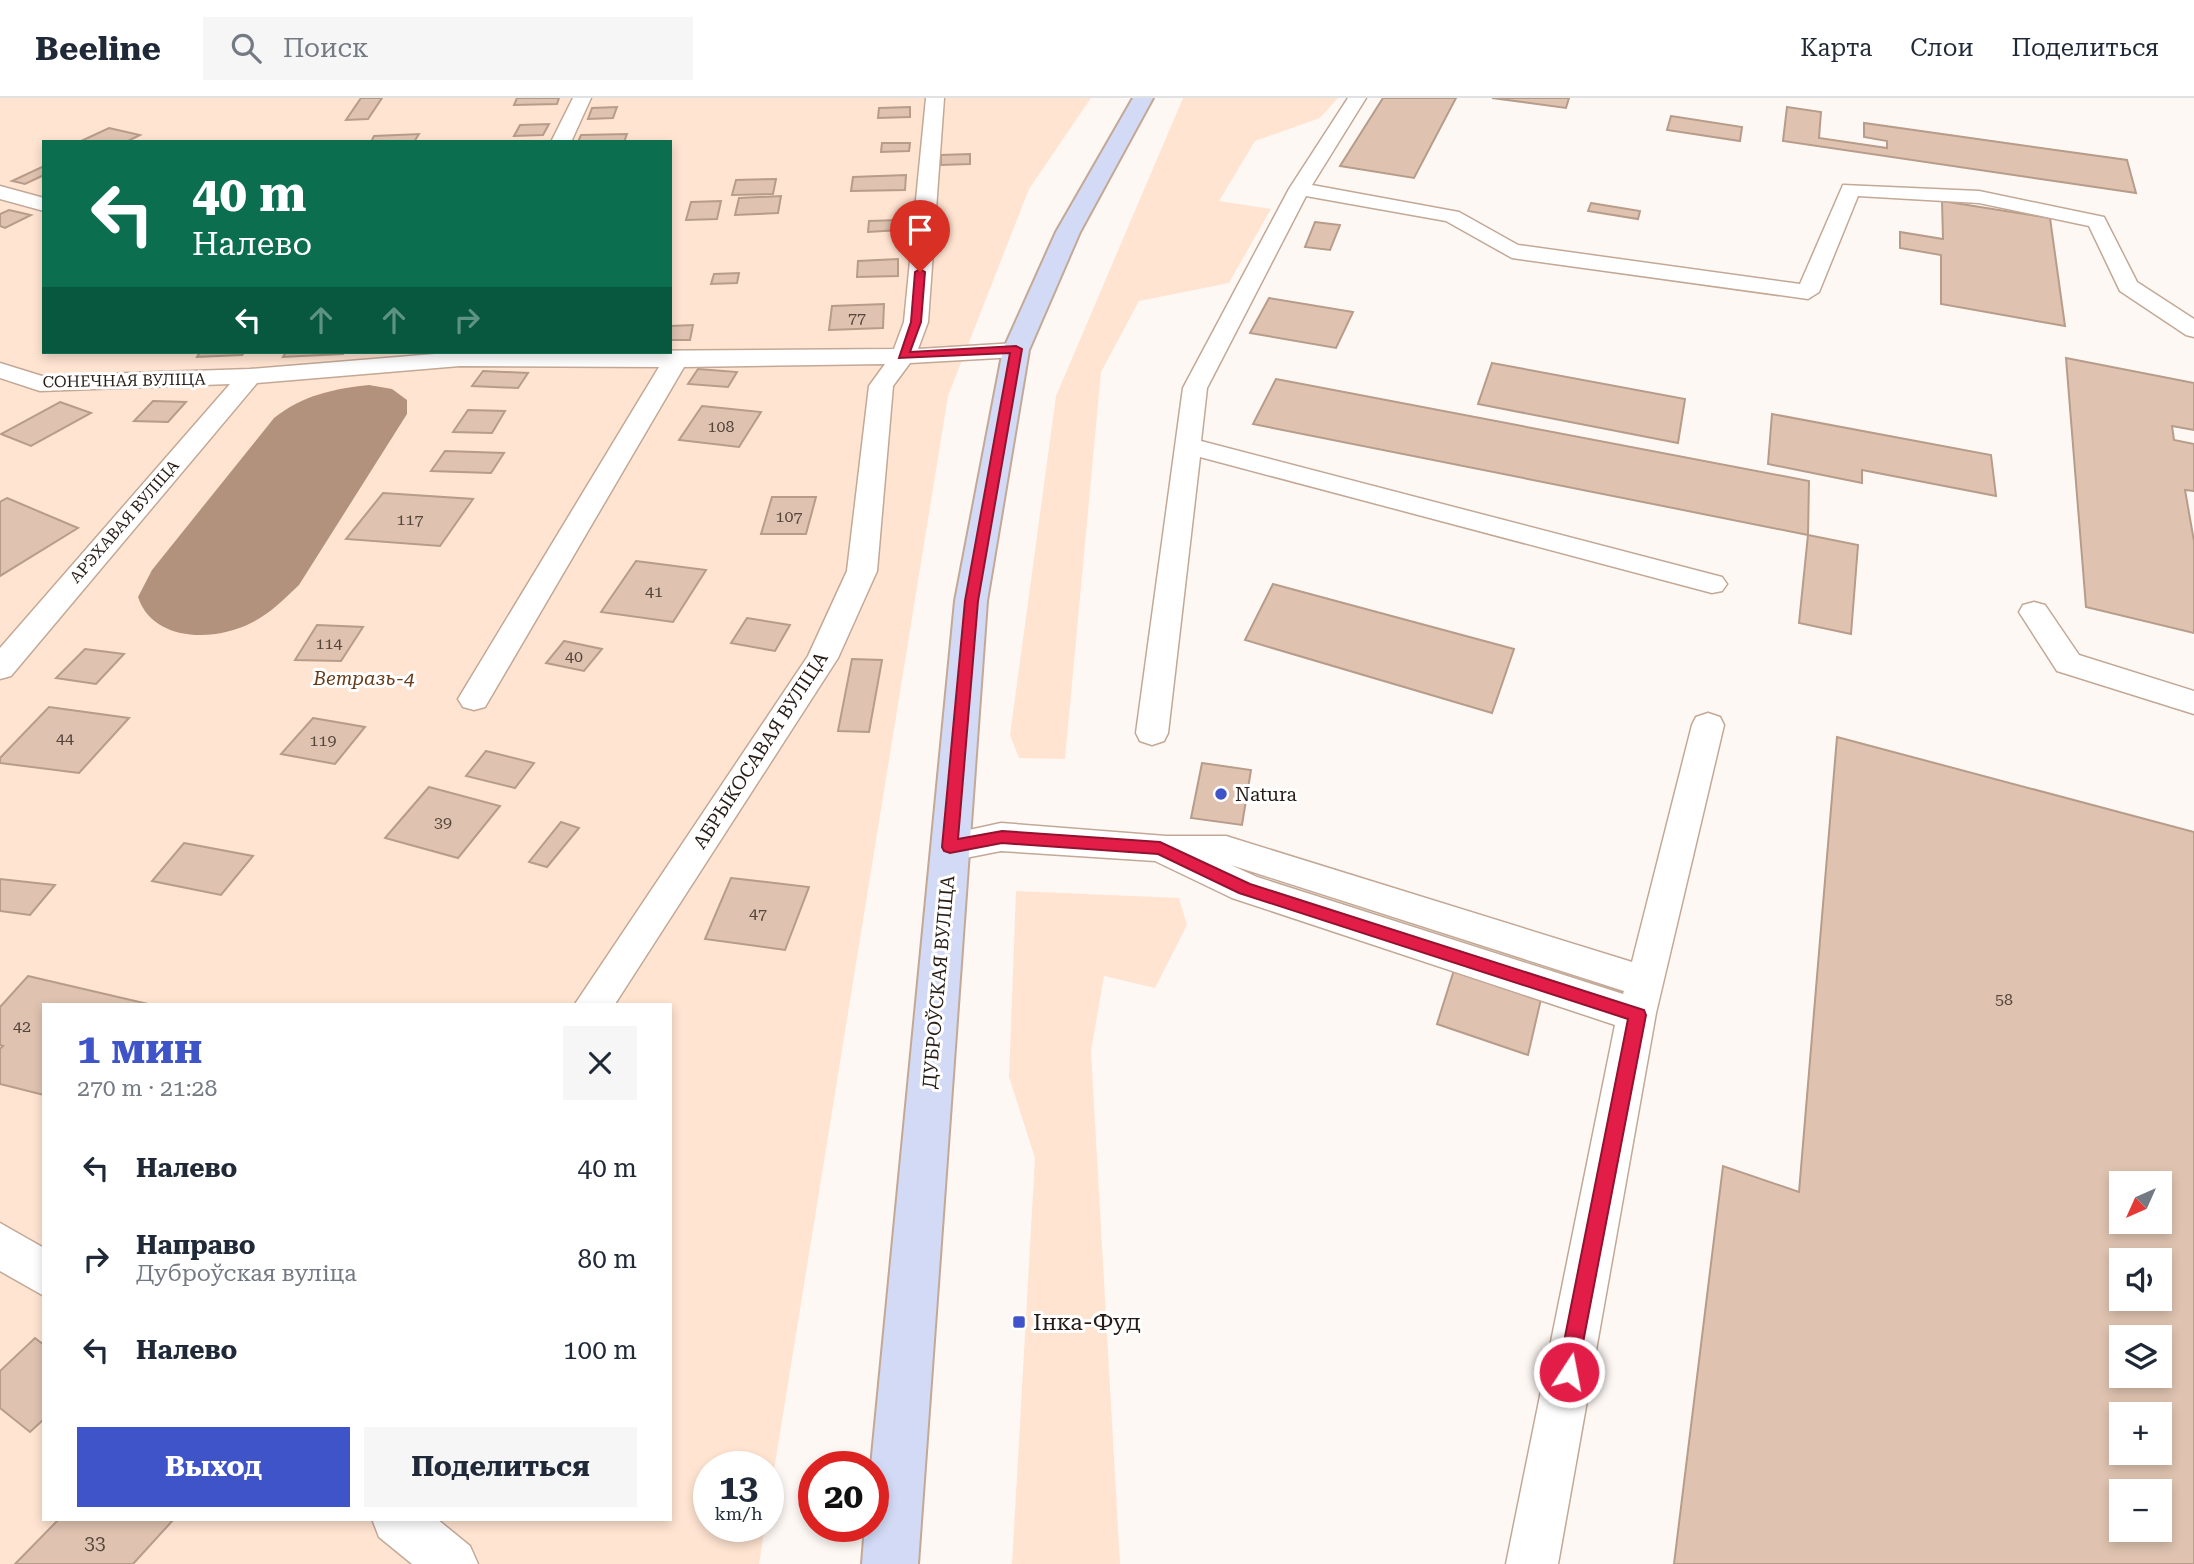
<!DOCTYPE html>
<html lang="ru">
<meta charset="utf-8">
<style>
body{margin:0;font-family:"Roboto Serif",serif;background:#f6f6f7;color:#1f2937;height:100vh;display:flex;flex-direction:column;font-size:26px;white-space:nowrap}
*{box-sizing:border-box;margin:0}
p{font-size:23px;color:#747a83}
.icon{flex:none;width:38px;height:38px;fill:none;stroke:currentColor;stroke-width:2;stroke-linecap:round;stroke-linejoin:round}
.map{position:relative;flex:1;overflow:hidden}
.side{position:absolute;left:42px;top:905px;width:630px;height:518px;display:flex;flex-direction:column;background:#fff;border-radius:0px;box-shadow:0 4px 10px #0003}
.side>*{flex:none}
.guide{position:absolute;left:42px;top:42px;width:630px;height:214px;border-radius:0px;box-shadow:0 4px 10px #0003;background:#0b6e4f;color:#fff;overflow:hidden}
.needle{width:46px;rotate:225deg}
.controls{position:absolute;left:2109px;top:1073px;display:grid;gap:14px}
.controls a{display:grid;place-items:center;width:63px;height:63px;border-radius:0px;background:#fff;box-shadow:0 4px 10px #0003;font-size:35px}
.speed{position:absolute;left:693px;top:1353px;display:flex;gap:14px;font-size:35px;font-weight:700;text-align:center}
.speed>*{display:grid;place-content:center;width:91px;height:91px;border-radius:50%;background:#fff;box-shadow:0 4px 10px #0003;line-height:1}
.speed small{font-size:18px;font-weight:400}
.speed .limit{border:10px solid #d22;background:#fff;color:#111}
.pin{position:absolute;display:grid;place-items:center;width:60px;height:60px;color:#fff;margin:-72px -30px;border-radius:50% 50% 50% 0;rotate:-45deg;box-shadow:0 0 7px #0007}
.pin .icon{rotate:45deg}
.me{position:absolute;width:77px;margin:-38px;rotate:11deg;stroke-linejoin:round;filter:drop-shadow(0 0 5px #0008)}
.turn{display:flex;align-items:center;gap:24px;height:147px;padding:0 35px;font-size:32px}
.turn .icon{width:91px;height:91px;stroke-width:2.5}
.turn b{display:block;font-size:49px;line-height:60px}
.lanes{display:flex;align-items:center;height:66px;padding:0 35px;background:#0003;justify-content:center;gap:35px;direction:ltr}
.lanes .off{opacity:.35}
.round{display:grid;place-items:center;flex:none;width:74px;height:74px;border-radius:0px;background:#f6f6f7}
.summary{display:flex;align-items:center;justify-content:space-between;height:119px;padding:0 35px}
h1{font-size:42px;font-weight:700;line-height:52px;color:#3f54c8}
.cta{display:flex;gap:14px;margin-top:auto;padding:14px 35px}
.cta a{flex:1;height:80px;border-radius:0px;background:#3f54c8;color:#fff;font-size:28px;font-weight:700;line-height:80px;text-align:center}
.cta a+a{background:#f6f6f7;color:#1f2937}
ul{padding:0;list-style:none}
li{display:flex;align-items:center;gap:21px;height:91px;padding:0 35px}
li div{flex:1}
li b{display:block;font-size:26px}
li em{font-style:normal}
header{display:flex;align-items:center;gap:42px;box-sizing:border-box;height:98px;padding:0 35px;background:#fff;border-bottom:2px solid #e0e1e3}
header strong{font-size:33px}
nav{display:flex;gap:38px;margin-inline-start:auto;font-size:24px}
.search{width:490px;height:63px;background:#f6f6f7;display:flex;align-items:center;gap:18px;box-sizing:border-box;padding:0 24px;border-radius:0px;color:#747a83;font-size:26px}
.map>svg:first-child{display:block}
</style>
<header>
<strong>Beeline</strong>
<div class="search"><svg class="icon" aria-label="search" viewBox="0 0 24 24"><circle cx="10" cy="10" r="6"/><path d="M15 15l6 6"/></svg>Поиск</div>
<nav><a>Карта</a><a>Слои</a><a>Поделиться</a></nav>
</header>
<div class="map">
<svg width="2194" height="1466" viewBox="0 0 2194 1466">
<rect width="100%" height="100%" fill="#fef8f4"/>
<g fill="#ffe4d1" fill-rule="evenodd">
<path d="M0,0H1091L1029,91L948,298L768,1409V1368H709V1428H765L759,1466H0ZM44,44H670V254H44ZM44,906H670V1421H44Z"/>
<polygon points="1183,0 1338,0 1320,20 1255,43 1219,103 1271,111 1229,185 1139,203 1101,274 1065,661 1019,660 1010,637 1056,298"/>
<polygon points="1016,793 1179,800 1187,827 1155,890 1104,878 1091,953 1120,1466 1012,1466 1035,1060 1009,979"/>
</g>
<path fill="#b2927d" d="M369,287L392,291L407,302V316L299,487C284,501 270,516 251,525C214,544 153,544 138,499L152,472L274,320C303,297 333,291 369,287Z"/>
<g fill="#dfc3b0" stroke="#b79c8a" stroke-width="2" fill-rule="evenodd">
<polygon points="361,0 382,0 368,21 346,22"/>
<polygon points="517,0 559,0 557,6 514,7"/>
<polygon points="1383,0 1456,0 1414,80 1340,68"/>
<polygon points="1492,0 1569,0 1566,10"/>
<polygon points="617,9 613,20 588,21 592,10"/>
<polygon points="910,9 910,19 878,20 879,10"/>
<polygon points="1787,9 1821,14 1819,40 1887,50 1887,43 1864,39 1864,25 2127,62 2136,95 1783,43"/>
<polygon points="1671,18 1742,29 1740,43 1667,32"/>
<polygon points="549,26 543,37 514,38 520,27"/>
<polygon points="109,30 140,37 126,44 79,44"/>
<polygon points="419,36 414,44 371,44 374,38"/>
<polygon points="627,36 624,44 578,44 581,37"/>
<polygon points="882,45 910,45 909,53 881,54"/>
<polygon points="970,56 970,66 941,67 941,57"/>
<polygon points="44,68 44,77 25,86 12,83"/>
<polygon points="906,77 905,92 851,93 853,79"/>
<polygon points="776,81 773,96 732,97 736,82"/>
<polygon points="781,98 778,115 735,117 739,100"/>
<polygon points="721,103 717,121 686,122 691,104"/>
<polygon points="1942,103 2050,120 2065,228 1941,206 1941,157 1900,150 1900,134 1943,141"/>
<polygon points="1591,105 1640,113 1638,121 1588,113"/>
<polygon points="9,112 31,117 5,130 0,128 0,116"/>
<polygon points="900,122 900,132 868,134 869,123"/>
<polygon points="1315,124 1340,127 1330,152 1305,149"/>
<polygon points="898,161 898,178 857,179 858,163"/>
<polygon points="739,175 737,185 711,186 714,176"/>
<polygon points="1269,200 1353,214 1336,250 1250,235"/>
<polygon points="884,206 883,230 829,232 832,208"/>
<polygon points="693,227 690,242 670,242 670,228"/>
<polygon points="200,254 245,254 242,257 197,259"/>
<polygon points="286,254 345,254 343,256 283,259"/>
<polygon points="2066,260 2194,285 2194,332 2172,328 2174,342 2194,346 2194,393 2185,392 2194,443 2194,535 2086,509"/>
<polygon points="1492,265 1685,301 1678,345 1478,306"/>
<polygon points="698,271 737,274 728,289 688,286"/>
<polygon points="483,273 528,275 518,290 472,288"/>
<polygon points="1276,281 1809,383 1808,437 1253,326"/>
<polygon points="153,303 186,304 168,324 134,323"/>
<polygon points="60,304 91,315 31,348 1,336"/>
<polygon points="702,308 761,314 739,349 679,342"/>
<polygon points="468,312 505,313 492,335 453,334"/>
<polygon points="1772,316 1991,357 1996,398 1862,372 1862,385 1768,366"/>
<polygon points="445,353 504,355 491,375 431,373"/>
<polygon points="383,395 473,401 440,448 346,441"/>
<polygon points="772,399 816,399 806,436 761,436"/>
<polygon points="7,400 78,430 0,478 0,404"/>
<polygon points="1808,437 1858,447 1851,536 1799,525"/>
<polygon points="636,463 706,472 673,524 601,514"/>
<polygon points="1273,486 1514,551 1492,615 1245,542"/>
<polygon points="747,520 790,527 775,553 731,545"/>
<polygon points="317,527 363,529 341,563 295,562"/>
<polygon points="564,543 602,551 584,573 546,565"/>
<polygon points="85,551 124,556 96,586 56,580"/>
<polygon points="852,561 882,562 869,634 838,633"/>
<polygon points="49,609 129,620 79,675 0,665 0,660"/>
<polygon points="313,620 365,629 335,666 281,656"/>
<path d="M1837,639L2194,734V1466H1674L1723,1068L1799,1094ZM2121,1085H2160V1124H2121ZM2121,1162H2160V1200H2121ZM2121,1239H2160V1278H2121ZM2121,1316H2160V1354H2121ZM2121,1393H2160V1432H2121Z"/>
<polygon points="486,653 534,665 515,690 466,678"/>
<polygon points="1202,665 1251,672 1242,727 1191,720"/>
<polygon points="429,689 500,708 458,760 385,740"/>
<polygon points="561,724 579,730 547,769 529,764"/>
<polygon points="184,745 253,758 221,797 152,783"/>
<polygon points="731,780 809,789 785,852 705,841"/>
<polygon points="0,781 55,787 30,817 0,813"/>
<polygon points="1454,872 1541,901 1528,957 1437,926"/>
<polygon points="28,878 148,906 44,906 44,997 0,986 0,951 3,948 0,947 0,909"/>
<polygon points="35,1240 44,1247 44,1321 30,1334 0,1310 0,1273"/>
<polygon points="59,1421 174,1421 133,1466 15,1466"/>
</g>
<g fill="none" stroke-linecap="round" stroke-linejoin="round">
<defs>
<g id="lane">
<polygon points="573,0 591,0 571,44 551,44"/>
<polygon points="926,0 944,0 928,224 918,251 1016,245 1025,247 1028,252 1025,257 1016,259 910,265 893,288 877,473 838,560 615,906 575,906 808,558 847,473 869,288 885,266 684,269 485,609 474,612 463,609 458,601 659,269 460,268 257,285 11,578 0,581 0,550 230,286 40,293 0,280 0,265 42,278 250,271 459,254 894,251 904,224"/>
<polygon points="1348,0 1366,0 1312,87 1459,114 1518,147 1800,186 1843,87 1979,93 2104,119 2137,184 2194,221 2194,239 2186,237 2120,193 2089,128 1979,105 1858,98 1819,194 1808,201 1512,160 1446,123 1306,98 1207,290 1201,343 1722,479 1727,486 1722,493 1712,495 1200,359 1168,635 1164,643 1152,647 1140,643 1136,635 1183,290 1289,91"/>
<polygon points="0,88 44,100 44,113 0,101"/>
<polygon points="2034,504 2045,507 2079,557 2194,593 2194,616 2057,573 2019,514 2023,507"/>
<path d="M1708,615L1720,619L1724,627L1656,915L1558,1466H1506L1615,927L1232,800L1155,763L1001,753L950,763L937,759L932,749L937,739L1001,725L1166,738H1226L1632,864L1692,627L1696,619ZM1231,767L1624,893L1623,896L1257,779Z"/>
<polygon points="0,1125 44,1150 44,1198 0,1173"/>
<polygon points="372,1421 437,1421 470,1448 478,1466 412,1466 379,1439"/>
</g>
<polygon id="secondary" points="1133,0 1153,0 1080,134 1029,252 987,503 918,1466 862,1466 865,1428 873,1428 871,1368 955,503 1003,252 1056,134"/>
</defs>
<use href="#lane" stroke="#c3a896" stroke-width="3"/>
<use href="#secondary" stroke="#c3a896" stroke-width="4"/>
<use href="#lane" fill="#fff" fill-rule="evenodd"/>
<use href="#secondary" fill="#d2daf5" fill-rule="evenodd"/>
</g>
<polygon fill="#e11d48" stroke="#92132f" stroke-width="2" points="920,171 925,174 921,224 910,254 1016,248 1022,251 978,503 958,741 1002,733 1160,744 1250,786 1644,912 1646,917 1576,1281 1569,1285 1561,1281 1558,1274 1628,921 1239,795 1158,756 1002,745 950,755 944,753 942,749 965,503 1010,255 899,260 911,224 915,174"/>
<g fill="#3f54c8" stroke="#fff" stroke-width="2.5">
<circle cx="1221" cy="696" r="7"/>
<rect x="1012" y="1217" width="14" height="14" rx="3.5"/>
</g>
<g text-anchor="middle" stroke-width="6" stroke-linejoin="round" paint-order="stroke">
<g font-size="16" fill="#55463c">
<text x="857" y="225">77</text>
<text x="721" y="334">108</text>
<text x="789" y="424">107</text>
<text x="410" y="427">117</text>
<text x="654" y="499">41</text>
<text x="329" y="551">114</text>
<text x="574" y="564">40</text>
<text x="65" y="646">44</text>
<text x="323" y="648">119</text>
<text x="443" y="730">39</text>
<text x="758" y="821">47</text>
<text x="2004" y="907">58</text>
<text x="22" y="934">42</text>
</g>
<g font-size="16" fill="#271d16" stroke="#fff">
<text transform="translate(124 282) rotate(-1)" y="6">СОНЕЧНАЯ ВУЛІЦА</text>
<text transform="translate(124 423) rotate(-49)" y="6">АРЭХАВАЯ ВУЛІЦА</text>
</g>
<g font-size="19" font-style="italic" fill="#693d1a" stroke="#fff">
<text x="364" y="587">Ветразь-4</text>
</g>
<g font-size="19" fill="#271d16" stroke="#fff">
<text transform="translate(760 652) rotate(-57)" y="7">АБРЫКОСАВАЯ ВУЛІЦА</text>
<text transform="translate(938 884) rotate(-85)" y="7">ДУБРОЎСКАЯ ВУЛІЦА</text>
</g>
<g font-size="19" fill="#271d16" stroke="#fff" text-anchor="start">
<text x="1235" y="703">Natura</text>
</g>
<g font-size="19" fill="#55463c">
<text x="95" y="1451">33</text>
</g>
<g font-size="23" fill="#271d16" stroke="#fff" text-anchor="start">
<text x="1033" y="1232">Інка-Фуд</text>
</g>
</g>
</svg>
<div class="controls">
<a><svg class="needle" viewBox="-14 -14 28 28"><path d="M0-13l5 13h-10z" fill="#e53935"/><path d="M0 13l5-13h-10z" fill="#747a83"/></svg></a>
<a><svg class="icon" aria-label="sound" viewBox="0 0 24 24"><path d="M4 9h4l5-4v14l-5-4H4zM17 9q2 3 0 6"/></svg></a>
<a><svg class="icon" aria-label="layers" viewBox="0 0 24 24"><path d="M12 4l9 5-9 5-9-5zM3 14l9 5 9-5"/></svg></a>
<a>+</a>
<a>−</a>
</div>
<div class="speed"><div>13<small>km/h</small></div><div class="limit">20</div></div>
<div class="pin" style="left:920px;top:174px;background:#d93025"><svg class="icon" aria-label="arrive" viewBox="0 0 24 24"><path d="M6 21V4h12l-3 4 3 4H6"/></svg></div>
<svg class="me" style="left:1569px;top:1274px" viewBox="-20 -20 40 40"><circle r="17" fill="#e11d48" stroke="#fff" stroke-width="3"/><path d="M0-11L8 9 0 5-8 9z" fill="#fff"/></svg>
<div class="guide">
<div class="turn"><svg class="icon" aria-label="left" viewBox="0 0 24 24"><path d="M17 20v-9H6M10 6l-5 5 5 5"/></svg><div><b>40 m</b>Налево</div></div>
<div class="lanes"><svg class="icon" aria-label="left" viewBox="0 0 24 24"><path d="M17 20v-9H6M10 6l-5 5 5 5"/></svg><svg class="icon off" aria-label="ahead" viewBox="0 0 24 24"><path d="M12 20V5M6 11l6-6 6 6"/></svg><svg class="icon off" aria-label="ahead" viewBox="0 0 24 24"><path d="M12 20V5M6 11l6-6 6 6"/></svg><svg class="icon off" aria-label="right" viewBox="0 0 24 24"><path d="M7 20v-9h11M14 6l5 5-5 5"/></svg></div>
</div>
<section class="side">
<div class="summary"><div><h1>1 мин</h1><p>270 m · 21:28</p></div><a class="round"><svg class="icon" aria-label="close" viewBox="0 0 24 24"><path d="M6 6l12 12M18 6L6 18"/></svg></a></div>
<ul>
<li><svg class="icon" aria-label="left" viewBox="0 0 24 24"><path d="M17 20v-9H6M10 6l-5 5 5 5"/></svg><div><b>Налево</b></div><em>40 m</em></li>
<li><svg class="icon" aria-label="right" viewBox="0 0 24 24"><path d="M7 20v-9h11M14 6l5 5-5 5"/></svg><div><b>Направо</b><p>Дуброўская вуліца</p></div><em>80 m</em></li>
<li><svg class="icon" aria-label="left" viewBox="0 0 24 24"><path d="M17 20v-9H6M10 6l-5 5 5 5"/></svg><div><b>Налево</b></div><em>100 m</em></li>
</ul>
<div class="cta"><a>Выход</a><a>Поделиться</a></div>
</section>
</div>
